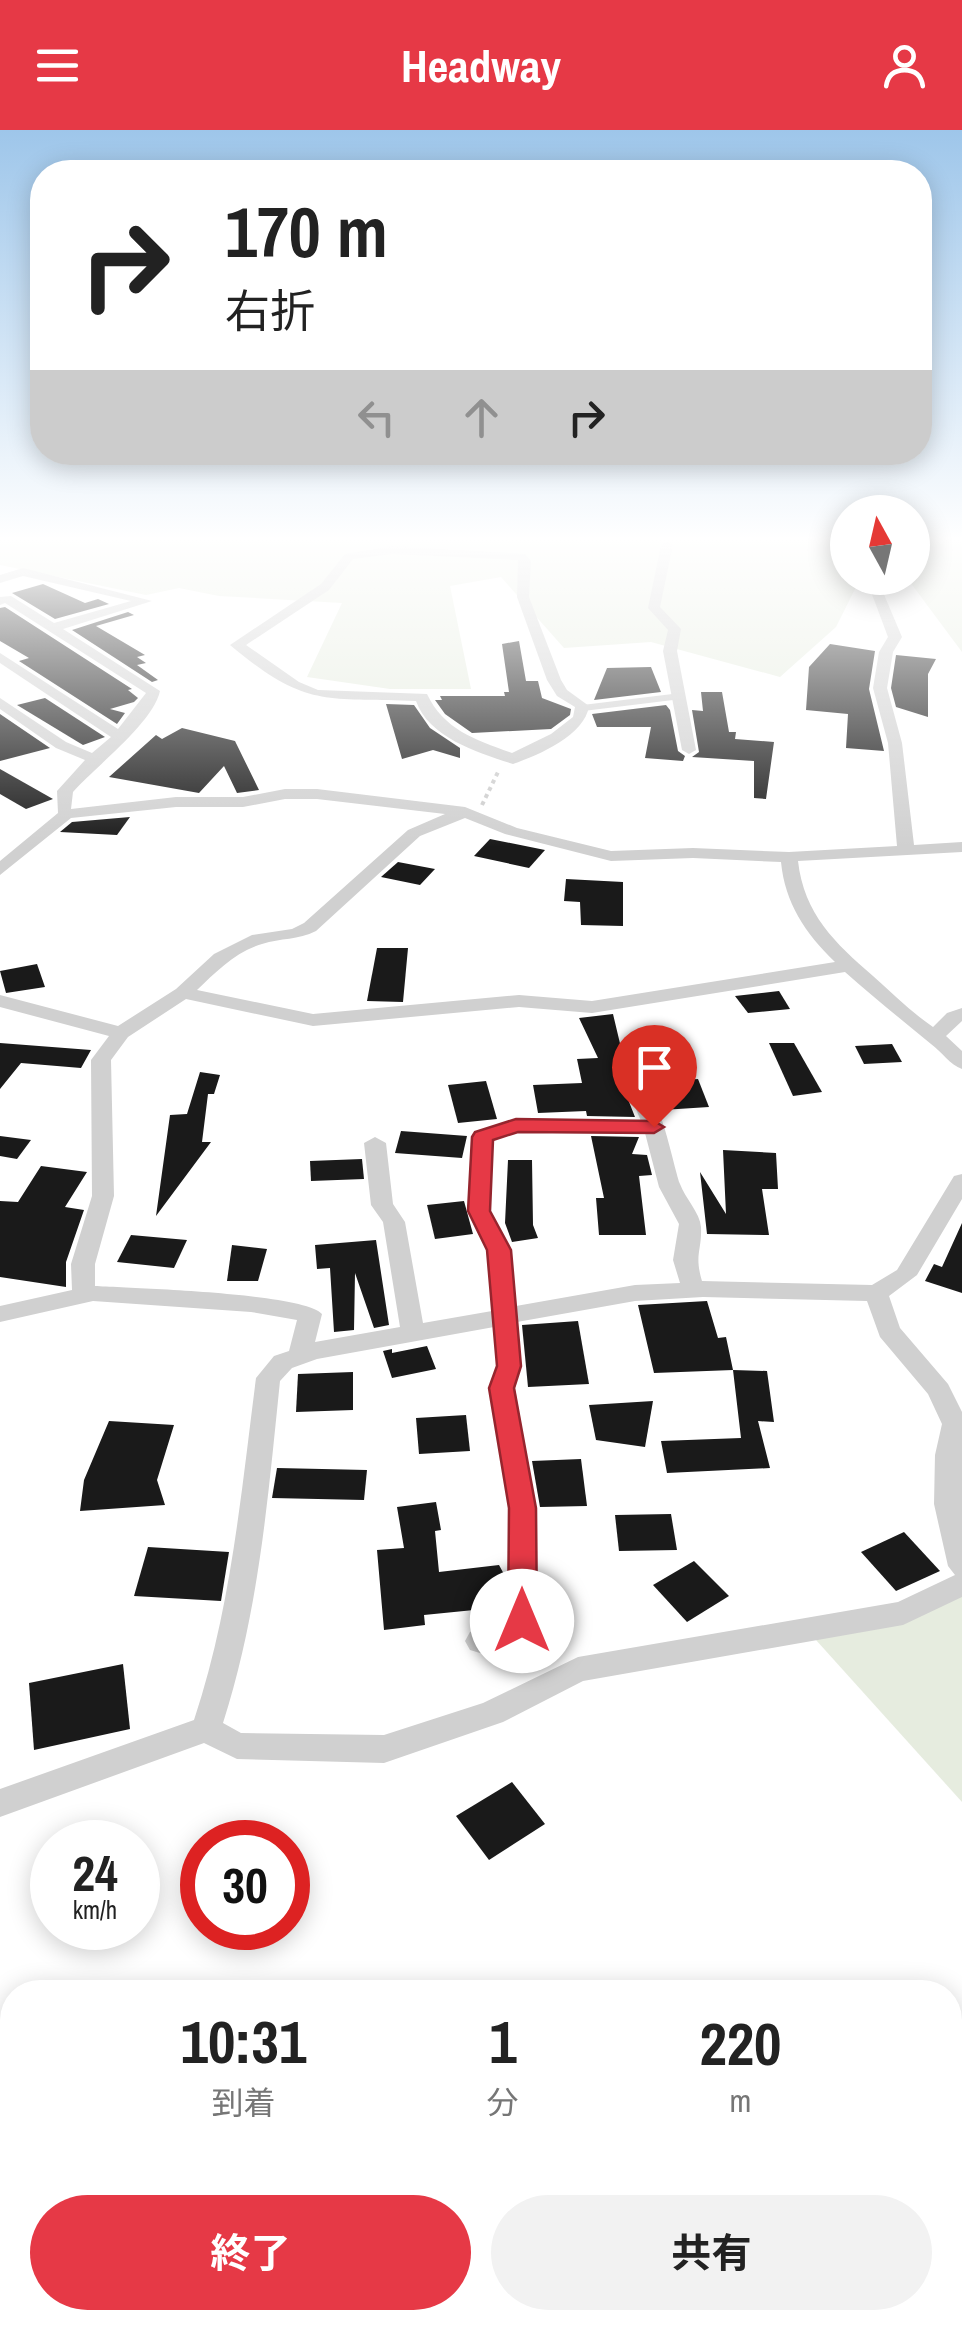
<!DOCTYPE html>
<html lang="ja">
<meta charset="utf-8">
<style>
body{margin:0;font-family:"Archivo Narrow","Noto Sans JP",sans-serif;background:#f2f2f2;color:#222;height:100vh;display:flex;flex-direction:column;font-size:38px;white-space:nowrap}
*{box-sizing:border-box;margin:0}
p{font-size:32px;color:#767676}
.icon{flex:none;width:55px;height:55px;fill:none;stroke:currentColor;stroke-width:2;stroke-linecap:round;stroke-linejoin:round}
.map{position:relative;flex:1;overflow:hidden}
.side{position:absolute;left:0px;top:1850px;width:962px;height:350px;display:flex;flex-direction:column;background:#fff;border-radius:40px 40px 0 0;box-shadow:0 5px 25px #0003}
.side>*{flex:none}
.banner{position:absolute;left:30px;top:30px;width:902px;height:305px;border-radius:40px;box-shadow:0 5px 25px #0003;background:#fff;color:#222;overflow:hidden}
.needle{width:65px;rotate:352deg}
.controls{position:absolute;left:830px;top:365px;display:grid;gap:20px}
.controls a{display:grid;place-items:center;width:100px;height:100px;border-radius:50%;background:#fff;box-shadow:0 5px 25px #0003;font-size:50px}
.speed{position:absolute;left:30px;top:1690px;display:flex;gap:20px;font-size:50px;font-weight:700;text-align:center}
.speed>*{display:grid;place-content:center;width:130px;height:130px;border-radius:50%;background:#fff;box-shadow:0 5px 25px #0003;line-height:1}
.speed small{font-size:25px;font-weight:400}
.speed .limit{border:15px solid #d22;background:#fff;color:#111}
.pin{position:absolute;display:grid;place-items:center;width:85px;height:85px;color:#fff;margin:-102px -42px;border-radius:50% 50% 50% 0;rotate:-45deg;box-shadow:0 0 10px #0007}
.pin .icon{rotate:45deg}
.me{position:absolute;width:110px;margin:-55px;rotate:0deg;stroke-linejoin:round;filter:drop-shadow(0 0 8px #0008)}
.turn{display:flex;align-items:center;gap:35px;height:210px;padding:0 30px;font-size:45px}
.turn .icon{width:130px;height:130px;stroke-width:2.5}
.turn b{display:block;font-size:70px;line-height:85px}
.lanes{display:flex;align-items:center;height:95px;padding:0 30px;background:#0003;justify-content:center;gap:50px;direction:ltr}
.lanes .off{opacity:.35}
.eta{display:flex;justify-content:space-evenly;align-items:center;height:170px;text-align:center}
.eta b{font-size:60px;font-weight:700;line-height:70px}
.cta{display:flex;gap:20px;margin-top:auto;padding:20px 30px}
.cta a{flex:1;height:115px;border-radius:60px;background:#e63946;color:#fff;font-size:40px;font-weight:700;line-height:115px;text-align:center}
.cta a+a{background:#f2f2f2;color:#222}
header{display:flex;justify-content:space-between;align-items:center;height:130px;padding:0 30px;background:#e63946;color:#fff;font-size:45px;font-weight:700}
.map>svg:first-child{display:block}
</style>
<header><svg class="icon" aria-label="menu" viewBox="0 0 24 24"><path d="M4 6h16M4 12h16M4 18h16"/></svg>Headway<svg class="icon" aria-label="person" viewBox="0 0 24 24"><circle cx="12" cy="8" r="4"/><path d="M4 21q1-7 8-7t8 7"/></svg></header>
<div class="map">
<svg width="962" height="2200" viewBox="0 0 962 2200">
<rect width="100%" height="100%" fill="#fff"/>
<g fill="#e6ecdf">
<polygon points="0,409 847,409 848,448 912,448 913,409 962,409 962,522 907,448 860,449 836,497 780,547 651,512 564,518 501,447 450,456 471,559 390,559 307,547 342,473 219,466 179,458 146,465 0,435"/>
<polygon points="962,1454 962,1672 807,1500"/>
</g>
<g fill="#1a1a1a">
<polygon points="43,454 85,473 98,469 109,474 55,489 12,463"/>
<polygon points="5,477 132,559 128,560 138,568 134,572 110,579 125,583 117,594 19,531 29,528 0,511 0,478"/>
<polygon points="128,482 134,485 96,496 145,525 137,527 146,533 137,535 158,550 152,552 72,500"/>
<polygon points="519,511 526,551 538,551 542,568 571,579 570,585 551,599 472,603 445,584 435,570 442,570 440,566 505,566 504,562 509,562 502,514"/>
<polygon points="830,514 875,521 869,559 884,621 846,618 848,584 806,580 809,537"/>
<polygon points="896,525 936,529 928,544 928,587 896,577 891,558"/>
<polygon points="651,537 661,562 594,570 607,538"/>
<polygon points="701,562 722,562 729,602 736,602 735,609 774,612 766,669 754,668 754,631 692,627 699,622 692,580 703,581"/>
<polygon points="45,568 105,607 83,615 17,575"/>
<polygon points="386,574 414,575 430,598 460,618 460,628 433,620 402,629"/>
<polygon points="666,575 670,580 678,621 685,626 683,631 645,628 651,597 597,597 592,584"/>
<polygon points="0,584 50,618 0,631"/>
<polygon points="182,598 235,611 259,660 237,663 224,636 199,663 109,647 156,605 162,609"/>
<polygon points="0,639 53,669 26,679 0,664"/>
<polygon points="130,687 117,705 60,702 72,692"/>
<polygon points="490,709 545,720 529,738 474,726"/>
<polygon points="398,732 435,739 420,755 381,747"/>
<polygon points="566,749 623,752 623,796 581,795 580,772 564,771"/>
<polygon points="377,818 408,818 403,872 367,871"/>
<polygon points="37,834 45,857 6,863 0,841"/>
<polygon points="779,861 790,879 748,883 735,866"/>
<polygon points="613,884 628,947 622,954 635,987 587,986 586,981 538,983 533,955 582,953 577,929 598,928 579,888"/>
<polygon points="0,913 91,920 81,938 21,933 0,959"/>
<polygon points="769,913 794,913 822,962 793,966"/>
<polygon points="892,914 902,932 864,934 855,916"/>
<polygon points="200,942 220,945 214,964 208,964 202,1012 211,1012 156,1086 170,985 187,984"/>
<polygon points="698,949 709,977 662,980 648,952"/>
<polygon points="486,951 497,989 458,993 448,955"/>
<polygon points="401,1001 467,1006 462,1028 395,1023"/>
<polygon points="0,1006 31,1010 17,1029 0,1026"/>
<polygon points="591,1006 639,1007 632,1024 647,1025 652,1045 639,1046 646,1105 599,1105 596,1068 604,1068"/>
<polygon points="723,1020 776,1023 778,1059 762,1059 769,1105 707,1104 700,1042 726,1084"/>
<polygon points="362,1029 364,1049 311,1051 310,1031"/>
<polygon points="508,1030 532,1030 533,1095 538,1108 512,1112 505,1093"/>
<polygon points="41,1036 87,1042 65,1077 84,1080 66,1132 66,1157 0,1147 0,1071 18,1072"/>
<polygon points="464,1071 473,1104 435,1109 427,1075"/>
<polygon points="962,1093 962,1163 925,1151 934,1134 942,1137"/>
<polygon points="131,1105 187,1110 174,1138 117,1132"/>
<polygon points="376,1110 389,1195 374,1198 355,1143 354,1200 334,1202 330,1138 317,1139 315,1115"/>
<polygon points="232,1115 267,1119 258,1151 227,1151"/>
<polygon points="707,1171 718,1208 726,1207 733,1240 654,1243 638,1175"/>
<polygon points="578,1191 589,1254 528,1257 522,1195"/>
<polygon points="427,1216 436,1239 392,1248 383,1221 392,1219 392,1223"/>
<polygon points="733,1240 767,1241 774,1292 758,1291 770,1338 667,1343 661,1311 741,1308"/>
<polygon points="353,1242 353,1280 296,1282 298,1244"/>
<polygon points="653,1271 645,1317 596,1310 589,1275"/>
<polygon points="466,1285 470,1321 419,1324 416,1288"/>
<polygon points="109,1291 174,1295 157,1350 165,1375 80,1381 84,1350"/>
<polygon points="581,1329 587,1376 540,1377 532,1331"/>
<polygon points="277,1338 367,1340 364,1370 272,1368"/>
<polygon points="436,1372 441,1400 435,1401 439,1442 499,1435 505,1446 504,1477 424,1485 425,1495 384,1500 377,1420 404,1418 397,1377"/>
<polygon points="671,1384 677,1420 619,1421 615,1385"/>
<polygon points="904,1402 940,1441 896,1461 861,1422"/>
<polygon points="148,1417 229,1422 221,1471 134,1466"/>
<polygon points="694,1431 729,1466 687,1492 653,1455"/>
<polygon points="123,1534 130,1599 34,1620 29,1553"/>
<polygon points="512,1652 545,1694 489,1730 456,1686"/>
</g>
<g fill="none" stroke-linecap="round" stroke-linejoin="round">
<polyline stroke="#cdcdcd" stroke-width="4" stroke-dasharray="4 4" stroke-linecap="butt" points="482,675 499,640"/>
<polyline stroke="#d0d0d0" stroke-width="6" points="583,578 681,566"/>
<g fill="#d0d0d0" fill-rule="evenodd">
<polygon points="667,412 673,415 660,477 681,499 677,521 696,620 689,624 682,620 663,521 668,500 648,478 661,415"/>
<path d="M392,416L525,424L531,431L529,467L561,550L567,560L589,576C585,605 539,625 513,634C479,623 429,608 416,571C324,567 307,579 230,515L321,454L345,424ZM392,424L518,430L517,467L547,550L557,566L575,577L573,587L551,604L512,623C476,610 444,600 427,564L318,560L299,552L246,515L329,460L353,429Z"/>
<path d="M23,438L152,471L63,499L160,561C153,593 96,636 73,662L71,679L176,667H243L285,659H317L465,677L517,698L611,721L693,718L789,722L897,716L888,613L873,558L879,522L888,507L867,451L877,448L902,507L893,522L887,558L902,613L914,715L962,712V722L798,731C804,784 835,813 873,846C893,864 911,882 933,897L947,883L962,878V891L946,906L962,921V939C950,935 942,922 931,914C902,890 873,867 845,842L592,883L519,877L313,896L186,869L128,907L111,930L114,1066L95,1134V1156C131,1158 305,1163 322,1184L315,1212L400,1197L383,1092L371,1075L364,1013L375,1007L386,1013L393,1074L405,1092L423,1193L492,1181L488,1120L468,1081L472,1007L476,1003L516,989L641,991L625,953L635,947C659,954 672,1031 680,1054C685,1068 700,1083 701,1097C702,1121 694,1124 702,1151L872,1155L897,1140L954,1046L962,1044V1069L917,1145L889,1166L900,1198L948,1254L962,1282V1467L903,1495L583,1551L503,1592L384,1633L237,1629L204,1613L0,1687V1659L194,1590C231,1479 241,1364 256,1248L274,1226L289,1221L297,1190L251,1182L93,1171L0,1192V1176L72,1160L71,1134L92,1066L91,930L109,906L0,877V865L118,896L176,859L214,824L252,805L292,799L304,793L408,700L445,684L317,669H285L243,677H176L71,688L0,745V731L58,683L57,661L85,630L56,618L0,579V568L66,612L92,623L111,607L0,533V523L118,599L146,563L5,473L0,475V467L11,466L54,493L131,471L23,446L0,453V445ZM465,688L505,704L611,731L693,728L781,732C785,773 805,803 835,832L592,871L519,865L313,884L197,860C216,842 235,822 262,814C281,808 298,810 316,801L420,706ZM518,1001L645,1003L659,1057L679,1094L673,1130L680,1153L635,1155L516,1176L510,1120L490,1081L493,1010ZM703,1167L867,1171L880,1207L928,1264L942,1294L935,1325L934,1374L948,1436L955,1445L898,1472L578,1527L483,1573L384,1605L241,1603L223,1593C259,1481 268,1367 280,1251L292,1238L317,1229L494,1197L497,1236L489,1258L510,1377L508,1485L470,1502L465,1511L470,1520L480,1523L532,1499L536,1491V1377L515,1258L521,1236L517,1192L635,1171Z"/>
</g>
</g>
<linearGradient id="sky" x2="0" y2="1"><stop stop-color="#9ec6ea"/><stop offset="0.57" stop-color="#fff"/><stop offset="1" stop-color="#fff" stop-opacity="0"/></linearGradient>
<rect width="962" height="717" fill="url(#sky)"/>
<polygon fill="#e63946" stroke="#96252e" stroke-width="2.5" points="516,989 654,991 664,997 654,1003 518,1002 493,1010 490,1081 511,1120 521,1236 514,1258 536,1378 537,1491 533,1499 522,1503 512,1499 508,1491 509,1378 489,1258 497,1236 487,1120 468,1081 472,1007 475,1002"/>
</svg>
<div class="controls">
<a><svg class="needle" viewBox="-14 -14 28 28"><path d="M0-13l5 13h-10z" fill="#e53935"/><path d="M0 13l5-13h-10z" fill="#767676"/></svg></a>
</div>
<div class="speed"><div>24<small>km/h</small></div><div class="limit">30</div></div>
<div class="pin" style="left:654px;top:997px;background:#d93025"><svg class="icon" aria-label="arrive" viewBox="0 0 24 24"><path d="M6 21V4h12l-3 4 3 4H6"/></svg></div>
<svg class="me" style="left:522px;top:1491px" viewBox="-20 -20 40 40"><circle r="19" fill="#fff"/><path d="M0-13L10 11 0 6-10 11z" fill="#e63946"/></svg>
<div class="banner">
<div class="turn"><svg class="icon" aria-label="right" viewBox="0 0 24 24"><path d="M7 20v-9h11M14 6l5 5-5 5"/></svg><div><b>170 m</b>右折</div></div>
<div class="lanes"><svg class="icon off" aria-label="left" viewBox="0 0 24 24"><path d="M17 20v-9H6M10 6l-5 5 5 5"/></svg><svg class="icon off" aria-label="ahead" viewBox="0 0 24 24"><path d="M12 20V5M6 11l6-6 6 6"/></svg><svg class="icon" aria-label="right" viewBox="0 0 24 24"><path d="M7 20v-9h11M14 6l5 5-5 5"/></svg></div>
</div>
<section class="side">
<div class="eta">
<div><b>10:31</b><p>到着</p></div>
<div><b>1</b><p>分</p></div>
<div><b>220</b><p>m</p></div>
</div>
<div class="cta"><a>終了</a><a>共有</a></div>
</section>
</div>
